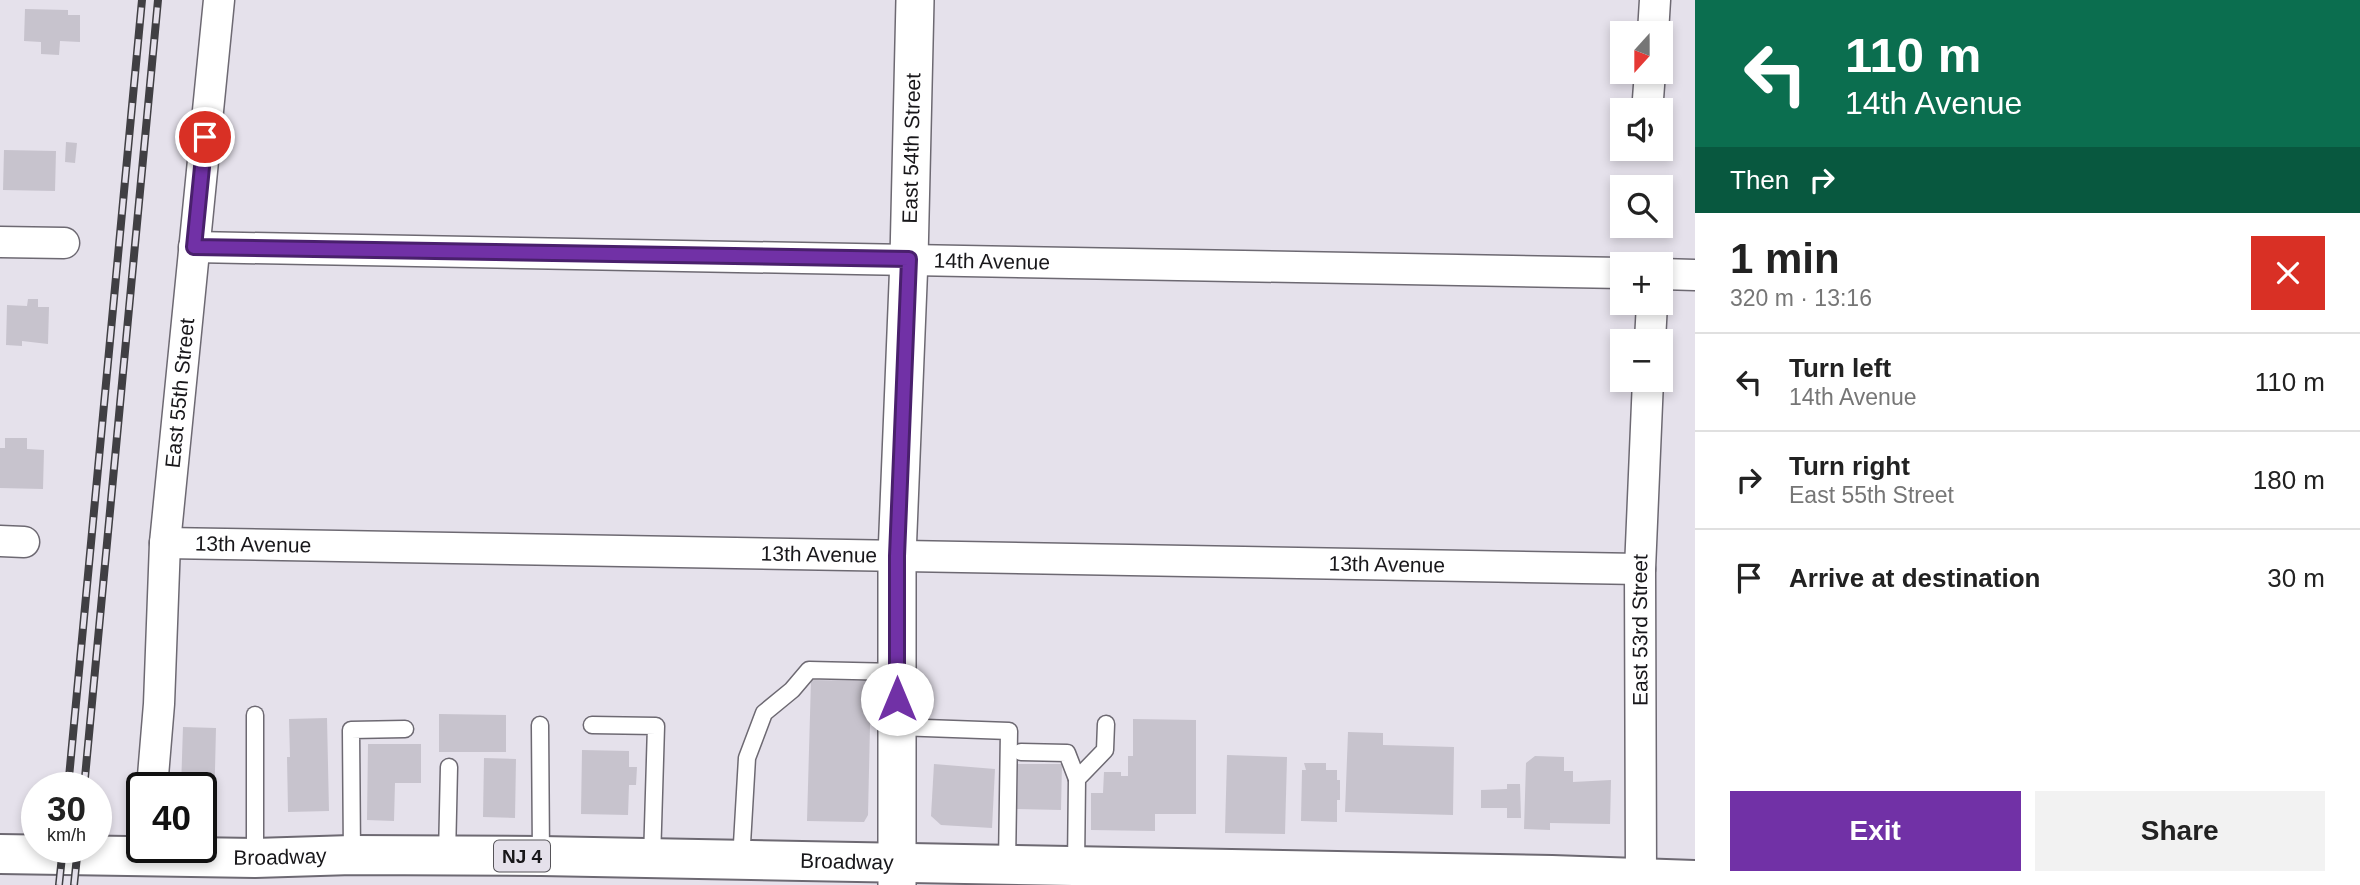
<!DOCTYPE html>
<meta charset="utf-8">
<style>
body{margin:0;font-family:Helvetica,sans-serif;background:#f2f2f2;color:#222;height:100vh;display:flex;flex-direction:column;font-size:26px;white-space:nowrap}
*{box-sizing:border-box;margin:0}
p{font-size:23px;color:#767676}
.icon{flex:none;width:38px;height:38px;fill:none;stroke:currentColor;stroke-width:2;stroke-linecap:round;stroke-linejoin:round}
.map{position:relative;flex:1;overflow:hidden}
.panel{display:flex;flex-direction:column;background:#fff;width:665px}
.panel>*{flex:none}
.guide{background:#0b6e4f;color:#fff;overflow:hidden}
.needle{width:46px;rotate:201deg}
.controls{position:absolute;left:1610px;top:21px;display:grid;gap:14px}
.controls a{display:grid;place-items:center;width:63px;height:63px;border-radius:0px;background:#fff;box-shadow:0 4px 10px #0003;font-size:35px}
.speed{position:absolute;left:21px;top:772px;display:flex;gap:14px;font-size:35px;font-weight:700;text-align:center}
.speed>*{display:grid;place-content:center;width:91px;height:91px;border-radius:50%;background:#fff;box-shadow:0 4px 10px #0003;line-height:1}
.speed small{font-size:18px;font-weight:400}
.speed .limit{border:4px solid #111;border-radius:10px;background:#fff;color:#111}
.pin{position:absolute;display:grid;place-items:center;width:60px;height:60px;color:#fff;margin:-30px;border:4px solid #fff;border-radius:50%;box-shadow:0 2px 7px #0007}
.me{position:absolute;width:77px;margin:-38px;rotate:0deg;stroke-linejoin:round;filter:drop-shadow(0 0 5px #0008)}
.turn{display:flex;align-items:center;gap:24px;height:147px;padding:0 35px;font-size:32px}
.turn .icon{width:91px;height:91px;stroke-width:2.5}
.turn b{display:block;font-size:49px;line-height:60px}
.then{display:flex;align-items:center;height:66px;padding:0 35px;background:#0003;gap:14px;font-size:26px}
.round{display:grid;place-items:center;flex:none;width:74px;height:74px;border-radius:0px;background:#f2f2f2}
.headline{display:flex;align-items:center;justify-content:space-between;height:119px;padding:0 35px}
h1{font-size:42px;font-weight:700;line-height:52px}
.button{display:flex;gap:14px;margin-top:auto;padding:14px 35px}
.button a{flex:1;height:80px;border-radius:0px;background:#7131a6;color:#fff;font-size:28px;font-weight:700;line-height:80px;text-align:center}
.button a+a{background:#f2f2f2;color:#222}
ul{padding:0;list-style:none}
li{display:flex;align-items:center;gap:21px;height:98px;padding:0 35px;border-top:2px solid #e0e0e0}
li div{flex:1}
li b{display:block;font-size:26px}
li em{font-style:normal}
main{display:flex;flex:1;min-height:0}
.map>svg:first-child{display:block}
</style>
<main>
<div class="map">
<svg width="1695" height="885" viewBox="0 0 1695 885">
<rect width="100%" height="100%" fill="#e5e1eb"/>
<g fill="#c7c3cd">
<polygon points="25,9 68,10 68,15 80,15 80,42 60,41 59,55 41,54 41,42 24,41"/>
<polygon points="66,142 77,143 75,163 65,162"/>
<polygon points="4,150 56,151 55,191 3,190"/>
<polygon points="28,299 38,299 38,307 49,307 48,344 22,341 22,346 6,345 7,305 27,306"/>
<polygon points="5,438 27,438 27,449 44,450 43,489 0,488 0,448 5,448"/>
<polygon points="811,680 871,681 868,815 864,822 807,821"/>
<polygon points="439,714 506,715 506,752 439,752"/>
<polygon points="327,718 329,811 288,812 287,757 290,757 289,719"/>
<polygon points="1133,719 1196,720 1196,814 1155,814 1155,831 1091,830 1091,793 1103,793 1104,772 1121,772 1121,776 1128,776 1128,756 1133,756"/>
<polygon points="183,727 216,728 214,811 201,811 201,788 181,788"/>
<polygon points="1348,732 1383,733 1383,745 1454,747 1453,815 1345,812"/>
<polygon points="368,744 421,744 421,783 395,783 394,821 367,820"/>
<polygon points="582,750 629,751 629,767 637,767 636,785 629,785 628,815 581,814"/>
<polygon points="1227,755 1287,757 1285,834 1225,833"/>
<polygon points="1535,756 1564,757 1564,771 1573,771 1573,782 1611,780 1610,824 1550,823 1550,830 1524,829 1526,763"/>
<polygon points="484,758 516,759 515,818 483,817"/>
<polygon points="1304,763 1326,763 1326,770 1337,770 1337,780 1340,780 1340,800 1337,800 1337,822 1301,821 1302,770 1306,770"/>
<polygon points="934,764 995,769 992,828 941,825 931,816"/>
<polygon points="1018,764 1062,764 1061,810 1017,809"/>
<polygon points="1507,784 1520,784 1521,818 1507,818 1507,808 1481,808 1481,790 1507,789"/>
</g>
<g fill="none" stroke-linecap="round" stroke-linejoin="round">
<defs>
<g id="service">
<polyline points="255,715 255,858"/>
<polyline points="540,725 541,856"/>
<polyline points="592,725 656,726 652,860"/>
<polyline points="897,727 1009,731 1007,865"/>
<polyline points="1021,752 1067,753 1077,779"/>
<polyline points="352,855 351,730 405,729"/>
<polyline points="447,856 449,767"/>
<polyline points="741,861 747,758 764,713 792,690 809,670 897,672"/>
<polyline points="1076,866 1077,779 1105,750 1106,724"/>
</g>
<g id="minor">
<polyline points="1653,33 1655,0"/>
<polyline points="1648,99 1650,72"/>
<polyline points="0,242 64,243"/>
<path id="s1" d="M194,247L1622,273"/>
<polyline points="1661,274 1695,275"/>
<polyline points="1650,341 1652,303"/>
<polyline points="0,541 24,542"/>
<path id="s2" d="M165,543L1640,569"/>
<path id="s3" d="M152,788L159,704L165,543L219,0"/>
<path id="s4" d="M1641,878L1640,569L1648,380"/>
</g>
<g id="tertiary">
<path id="s5" d="M897,885V556L909,259L915,0"/>
</g>
<g id="primary">
<path id="s6" d="M0,854L255,858L352,855L541,856L1552,875L1695,880"/>
</g>
</defs>
<use href="#service" stroke="#6d6972" stroke-width="19"/>
<use href="#minor" stroke="#6d6972" stroke-width="33"/>
<use href="#tertiary" stroke="#6d6972" stroke-width="40"/>
<use href="#primary" stroke="#6d6972" stroke-width="42"/>
<use href="#service" stroke="#fff" stroke-width="16"/>
<use href="#minor" stroke="#fff" stroke-width="30"/>
<use href="#tertiary" stroke="#fff" stroke-width="37"/>
<use href="#primary" stroke="#fff" stroke-width="38"/>
<defs>
<g id="rail">
<polyline points="68,788 142,0"/>
<polyline points="84,788 158,0"/>
<polyline points="59,885 63,847"/>
<polyline points="74,885 78,847"/>
</g>
</defs>
<use href="#rail" stroke="#403f43" stroke-width="8"/>
<use href="#rail" stroke="#e5e1eb" stroke-width="5" stroke-dasharray="16" stroke-linecap="butt"/>
</g>
<g fill="none" stroke-linecap="round" stroke-linejoin="round">
<defs>
<polyline id="route" points="205,137 194,247 909,259 897,556 897,699"/>
</defs>
<use href="#route" stroke="#49206c" stroke-width="18"/>
<use href="#route" stroke="#7131a6" stroke-width="12"/>
</g>
<g text-anchor="middle" stroke-width="5" stroke-linejoin="round" paint-order="stroke">
<rect fill="#e5e1eb" stroke="#565459" stroke-width="2" x="494" y="840.5" width="56" height="31" rx="5"/>
<g font-size="19" font-weight="bold" fill="#18171a">
<text x="522" y="863">NJ 4</text>
</g>
<g font-size="21" fill="#18171a" stroke="#e5e1eb">
<text dy="7" stroke="none"><textPath href="#s5" startOffset="737">East 54th Street</textPath></text>
<text dy="7" stroke="none"><textPath href="#s1" startOffset="798">14th Avenue</textPath></text>
<text dy="7" stroke="none"><textPath href="#s3" startOffset="396">East 55th Street</textPath></text>
<text dy="7" stroke="none"><textPath href="#s2" startOffset="88">13th Avenue</textPath></text>
<text dy="7" stroke="none"><textPath href="#s2" startOffset="654">13th Avenue</textPath></text>
<text dy="7" stroke="none"><textPath href="#s2" startOffset="1222">13th Avenue</textPath></text>
<text dy="7" stroke="none"><textPath href="#s4" startOffset="248">East 53rd Street</textPath></text>
<text dy="7" stroke="none"><textPath href="#s6" startOffset="280">Broadway</textPath></text>
<text dy="7" stroke="none"><textPath href="#s6" startOffset="847">Broadway</textPath></text>
</g>
</g>
</svg>
<div class="controls">
<a><svg class="needle" viewBox="-14 -14 28 28"><path d="M0-13l5 13h-10z" fill="#e53935"/><path d="M0 13l5-13h-10z" fill="#767676"/></svg></a>
<a><svg class="icon" aria-label="sound" viewBox="0 0 24 24"><path d="M4 9h4l5-4v14l-5-4H4zM17 9q2 3 0 6"/></svg></a>
<a><svg class="icon" aria-label="search" viewBox="0 0 24 24"><circle cx="10" cy="10" r="6"/><path d="M15 15l6 6"/></svg></a>
<a>+</a>
<a>−</a>
</div>
<div class="speed"><div>30<small>km/h</small></div><div class="limit">40</div></div>
<div class="pin" style="left:205px;top:137px;background:#d93025"><svg class="icon" aria-label="arrive" viewBox="0 0 24 24"><path d="M6 21V4h12l-3 4 3 4H6"/></svg></div>
<svg class="me" style="left:897px;top:699px" viewBox="-20 -20 40 40"><circle r="19" fill="#fff"/><path d="M0-13L10 11 0 6-10 11z" fill="#7131a6"/></svg>
</div>
<section class="panel">
<div class="guide">
<div class="turn"><svg class="icon" aria-label="left" viewBox="0 0 24 24"><path d="M17 20v-9H6M10 6l-5 5 5 5"/></svg><div><b>110 m</b>14th Avenue</div></div>
<div class="then">Then<svg class="icon" aria-label="right" viewBox="0 0 24 24"><path d="M7 20v-9h11M14 6l5 5-5 5"/></svg></div>
</div>
<div class="headline"><div><h1>1 min</h1><p>320 m · 13:16</p></div><a class="round" style="background:#d93025;color:#fff"><svg class="icon" aria-label="close" viewBox="0 0 24 24"><path d="M6 6l12 12M18 6L6 18"/></svg></a></div>
<ul>
<li><svg class="icon" aria-label="left" viewBox="0 0 24 24"><path d="M17 20v-9H6M10 6l-5 5 5 5"/></svg><div><b>Turn left</b><p>14th Avenue</p></div><em>110 m</em></li>
<li><svg class="icon" aria-label="right" viewBox="0 0 24 24"><path d="M7 20v-9h11M14 6l5 5-5 5"/></svg><div><b>Turn right</b><p>East 55th Street</p></div><em>180 m</em></li>
<li><svg class="icon" aria-label="arrive" viewBox="0 0 24 24"><path d="M6 21V4h12l-3 4 3 4H6"/></svg><div><b>Arrive at destination</b></div><em>30 m</em></li>
</ul>
<div class="button"><a>Exit</a><a>Share</a></div>
</section>
</main>
